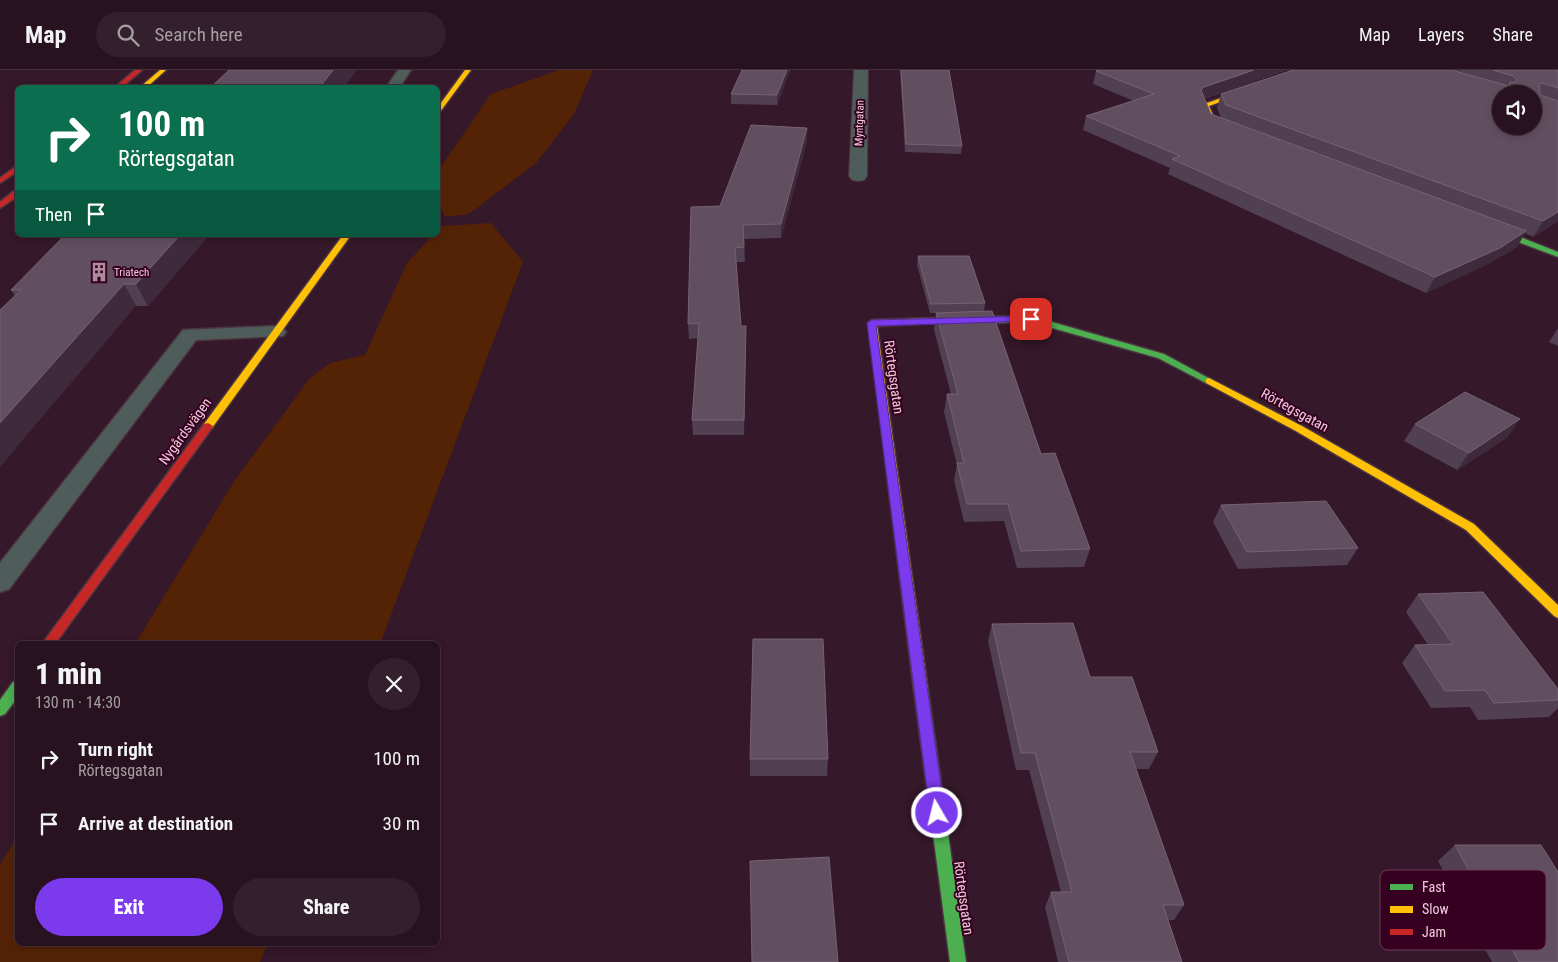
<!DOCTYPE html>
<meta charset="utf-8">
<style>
body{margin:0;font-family:"Roboto Condensed",sans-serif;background:#34202c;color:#f1f3f6;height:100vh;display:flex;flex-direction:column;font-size:19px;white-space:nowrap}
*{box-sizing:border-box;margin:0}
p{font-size:16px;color:#a59ea4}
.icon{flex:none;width:28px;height:28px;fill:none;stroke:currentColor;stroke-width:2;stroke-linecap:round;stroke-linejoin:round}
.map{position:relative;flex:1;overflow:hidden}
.details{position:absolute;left:15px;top:571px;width:425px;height:305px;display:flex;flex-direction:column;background:#28121f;border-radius:8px;box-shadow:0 2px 8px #0003,0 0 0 1px #44323d}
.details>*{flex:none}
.top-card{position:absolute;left:15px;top:15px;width:425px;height:152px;border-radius:8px;box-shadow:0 2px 8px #0003,0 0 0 1px #44323d;background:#0b6e4f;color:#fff;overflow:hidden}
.tools{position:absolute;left:1492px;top:15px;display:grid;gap:10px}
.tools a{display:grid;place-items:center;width:50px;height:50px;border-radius:50%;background:#28121f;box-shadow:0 2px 8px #0003,0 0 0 1px #44323d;font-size:25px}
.pin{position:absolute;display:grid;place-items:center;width:42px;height:42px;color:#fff;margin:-21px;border-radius:10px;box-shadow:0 2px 8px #0006}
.me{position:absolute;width:55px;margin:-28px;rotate:352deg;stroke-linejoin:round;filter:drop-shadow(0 0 4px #0008)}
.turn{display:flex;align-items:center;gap:18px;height:105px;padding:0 20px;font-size:22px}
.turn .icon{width:65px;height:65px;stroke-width:2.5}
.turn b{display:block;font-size:35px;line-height:42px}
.then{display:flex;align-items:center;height:48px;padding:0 20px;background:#0003;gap:10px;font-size:19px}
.round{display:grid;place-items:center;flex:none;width:52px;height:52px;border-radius:26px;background:#34202c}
.summary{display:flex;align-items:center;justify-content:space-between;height:85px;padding:0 20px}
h1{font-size:30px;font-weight:800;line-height:38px}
.primary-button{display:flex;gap:10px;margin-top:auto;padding:10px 20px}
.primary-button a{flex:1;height:58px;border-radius:30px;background:#7c3aed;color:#fff;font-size:20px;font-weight:800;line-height:58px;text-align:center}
.primary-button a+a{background:#34202c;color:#f1f3f6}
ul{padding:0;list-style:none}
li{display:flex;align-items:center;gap:15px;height:65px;padding:0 20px}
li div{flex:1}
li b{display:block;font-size:19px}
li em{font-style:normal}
header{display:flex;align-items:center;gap:30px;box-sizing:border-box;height:70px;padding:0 25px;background:#28121f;border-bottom:1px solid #44323d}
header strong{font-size:24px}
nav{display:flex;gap:28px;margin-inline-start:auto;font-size:18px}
.search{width:350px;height:45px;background:#34202c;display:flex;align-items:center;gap:12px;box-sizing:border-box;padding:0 18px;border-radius:28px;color:#a59ea4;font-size:19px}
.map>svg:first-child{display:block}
</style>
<header>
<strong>Map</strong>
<div class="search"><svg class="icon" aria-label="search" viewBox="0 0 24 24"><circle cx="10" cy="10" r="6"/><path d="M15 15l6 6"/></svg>Search here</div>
<nav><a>Map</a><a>Layers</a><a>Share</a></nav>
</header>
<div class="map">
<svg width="1558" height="892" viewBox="0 0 1558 892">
<rect width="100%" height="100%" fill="#351829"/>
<g fill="#542306">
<polygon points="559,0 593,0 574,44 536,93 469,144 445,147 438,133 438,101 491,24"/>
<polygon points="491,153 523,192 380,574 135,574 235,410 310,308 330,293 365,285 407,193 433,165 438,165 438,161 442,156"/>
<polygon points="17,766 18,874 267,874 260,892 0,892 0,795"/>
</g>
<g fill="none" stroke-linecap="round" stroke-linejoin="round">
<defs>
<g id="lane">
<polygon points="398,0 411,0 399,18 386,18"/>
<polygon points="276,256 283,258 286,262 283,266 196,270 9,519 0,522 0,493 183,260"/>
</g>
<polygon id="street" points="854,0 868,0 867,106 864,110 858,111 852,110 849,106"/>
<g id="fast">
<polygon points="1484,155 1490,155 1558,182 1558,187 1484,159"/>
<polygon points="1031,246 1164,284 1214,311 1212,313 1206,313 1158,288 1031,252 936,254 932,251 936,248"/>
<polygon points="18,611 18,627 5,644 0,646 0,630 13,612"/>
<polygon points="921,614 926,616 928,620 966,892 950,892 914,620 916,616"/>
</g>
<g id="slow">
<polygon points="160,0 166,0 146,18 139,18"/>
<polygon points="465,0 471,0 440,42 438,43 438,37"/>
<polygon points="1301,0 1310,0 1209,36 1216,52 1231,58 1231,60 1227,60 1210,53 1204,34"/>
<polygon points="343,165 351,165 212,358 204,358 203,356 204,354"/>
<polygon points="936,248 940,251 939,253 877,256 928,620 926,624 921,626 916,624 914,620 868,253 872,250"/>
<polygon points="1209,308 1302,356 1474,454 1558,535 1558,548 1554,546 1466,460 1294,360 1206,313 1206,309"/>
</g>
<g id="jam">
<polygon points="135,0 142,0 121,18 114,18"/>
<polygon points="18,95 18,101 0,113 0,108"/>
<polygon points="15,120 18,120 18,126 0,138 0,132"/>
<polygon points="208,353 213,356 212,358 55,574 42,574 204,354"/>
</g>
</defs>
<use href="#lane" stroke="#4c3441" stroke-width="3"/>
<use href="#street" stroke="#4c3441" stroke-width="2"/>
<use href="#fast" stroke="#4c3441" stroke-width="3"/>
<use href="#slow" stroke="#4c3441" stroke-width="3"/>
<use href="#jam" stroke="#4c3441" stroke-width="3"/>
<use href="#lane" fill="#4e5d59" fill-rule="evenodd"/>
<use href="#street" fill="#4e5d59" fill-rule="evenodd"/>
<use href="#fast" fill="#4caf50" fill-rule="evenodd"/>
<use href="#slow" fill="#ffc107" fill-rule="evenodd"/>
<use href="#jam" fill="#c62828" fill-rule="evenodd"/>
</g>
<g fill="#504051">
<polygon points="790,0 777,35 731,34 731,24"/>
<polygon points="900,0 949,0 962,76 961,84 905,82"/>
<polygon points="1100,0 1287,0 1204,29 1211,44 1221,48 1217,38 1221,24 1293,0 1558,0 1558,151 1533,167 1525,163 1517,177 1490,193 1426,223 1168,104 1170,98 1083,60 1086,46 1134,31 1093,14 1096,1"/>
<polygon points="807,58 807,71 781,168 744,169 745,192 736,192 741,256 746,271 744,365 693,365 692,350 698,268 689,269 688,254 720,136"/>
<polygon points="65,165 209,165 148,236 136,236 15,226 11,220"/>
<polygon points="918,186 985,233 984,242 1041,384 1090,479 1084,497 1017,498 1004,451 964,452 954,410 957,395 944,342 947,324 951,324 934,260 936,243 930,243 917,195"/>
<polygon points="1558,258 1558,276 1549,272"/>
<polygon points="1415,354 1508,367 1457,400 1404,371"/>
<polygon points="1221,435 1358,478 1347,495 1238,499 1213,452"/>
<polygon points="1418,524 1558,619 1558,638 1549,647 1478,650 1470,637 1431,638 1402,593 1415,575 1428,575 1406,542"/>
<polygon points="992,554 1090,607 1158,682 1149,699 1136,699 1184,835 1174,850 1168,850 1182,892 1058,892 1045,837 1051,822 1061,822 1029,700 1016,700 988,571"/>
<polygon points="750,689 828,689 827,706 750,706"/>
<polygon points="1455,775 1558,892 1492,892 1438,791"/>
</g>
<g fill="#3e2a3b">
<polygon points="333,0 357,0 343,18 319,18"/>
<polygon points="787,0 790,0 777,35 777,25"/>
<polygon points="1254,0 1287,0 1200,30 1201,20 1204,17"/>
<polygon points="807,58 807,71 781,168 781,154"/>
<polygon points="1558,142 1558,151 1533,167 1543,151"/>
<polygon points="1526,161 1517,177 1490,193 1426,223 1435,207"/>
<polygon points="180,165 209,165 148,236 136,214"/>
<polygon points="124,214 136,236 0,397 0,353"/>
<polygon points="746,256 746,271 744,365 744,350"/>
<polygon points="1520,349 1508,367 1457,400 1469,383"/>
</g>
<g fill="#614f60" stroke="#776273" fill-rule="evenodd">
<polygon points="229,0 333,0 319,18 210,18"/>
<polygon points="742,0 787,0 777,25 731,24"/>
<polygon points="901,0 949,0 962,76 906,74"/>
<polygon points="1100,0 1254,0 1204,17 1201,20 1211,44 1526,161 1500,178 1435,207 1172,89 1180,86 1086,46 1154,24 1096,1"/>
<path d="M1293,0H1451L1509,16L1510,12H1516L1517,10L1513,6L1493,0H1558V18L1542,13L1539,14L1540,25L1558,31V142L1543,151L1226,35L1221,24ZM1501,24H1534V56H1501Z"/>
<polygon points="751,55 807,58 781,154 743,155 744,177 735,178 741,256 746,256 744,350 692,350 699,253 688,254 691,137 720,136"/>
<polygon points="65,165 180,165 136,214 124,214 0,353 0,240 21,220 11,220"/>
<polygon points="918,186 969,186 985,233 931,234"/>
<polygon points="992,241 1041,384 1055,383 1090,479 1021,481 1008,434 967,434 957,393 964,393 947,324 958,324 936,243"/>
<polygon points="1465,322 1520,349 1469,383 1415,354"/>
<polygon points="1326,431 1358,478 1247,482 1221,435"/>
<polygon points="1483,522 1558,619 1558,630 1494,633 1485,620 1445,621 1415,575 1453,574 1418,524"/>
<polygon points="1073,553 1090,607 1132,607 1158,682 1130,682 1184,835 1163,835 1182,892 1069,892 1051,822 1072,822 1035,683 1021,683 992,554"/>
<polygon points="753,569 823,569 828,689 750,689"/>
<polygon points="1455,775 1541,775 1558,802 1558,892 1519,892"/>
<polygon points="829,787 838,892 752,892 750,791"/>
</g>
<polygon fill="#7c3aed" stroke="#51269a" points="1031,246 1034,247 1034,251 876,256 945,743 942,748 937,750 932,748 930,743 867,253 872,250"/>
<defs>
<symbol id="building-bare" viewBox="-9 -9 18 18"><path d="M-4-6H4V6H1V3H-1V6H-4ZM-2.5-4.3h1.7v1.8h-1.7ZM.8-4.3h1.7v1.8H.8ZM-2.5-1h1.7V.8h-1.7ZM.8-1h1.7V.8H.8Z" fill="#ad8c9c" stroke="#360121" stroke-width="2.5" paint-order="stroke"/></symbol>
</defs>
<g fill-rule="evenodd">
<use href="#building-bare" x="85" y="188" width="28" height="28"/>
</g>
<g text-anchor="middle" stroke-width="4" stroke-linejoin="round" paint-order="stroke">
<g font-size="11" fill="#eecada" stroke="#360121">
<text transform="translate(859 53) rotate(-88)" y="4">Myntgatan</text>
</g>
<g font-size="11" fill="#eecada" stroke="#360121" text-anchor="start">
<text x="114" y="206">Triatech</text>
</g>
<g font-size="14" fill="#eecada" stroke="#360121">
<text transform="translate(894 307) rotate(82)" y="5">Rörtegsgatan</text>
<text transform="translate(1295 340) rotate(29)" y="5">Rörtegsgatan</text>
<text transform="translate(185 361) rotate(-54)" y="5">Nygårdsvägen</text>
<text transform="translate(964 828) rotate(82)" y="5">Rörtegsgatan</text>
</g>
</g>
<rect x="1380" y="800" width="166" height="80" rx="8" fill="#360121" stroke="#6d3d58" stroke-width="1"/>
<rect x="1390" y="814" width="23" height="6" fill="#4caf50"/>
<rect x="1390" y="836" width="23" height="7" fill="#ffc107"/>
<rect x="1390" y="859" width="23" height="6" fill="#c62828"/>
<g font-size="14" fill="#eecada">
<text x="1422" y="822">Fast</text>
<text x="1422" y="844">Slow</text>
<text x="1422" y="867">Jam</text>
</g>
</svg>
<div class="tools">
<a><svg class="icon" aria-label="sound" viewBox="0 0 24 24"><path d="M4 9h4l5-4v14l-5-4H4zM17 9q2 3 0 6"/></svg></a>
</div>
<div class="pin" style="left:1031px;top:249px;background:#d93025"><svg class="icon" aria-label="arrive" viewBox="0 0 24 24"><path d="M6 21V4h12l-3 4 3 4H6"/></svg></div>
<svg class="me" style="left:937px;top:743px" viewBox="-20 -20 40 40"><circle r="17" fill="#7c3aed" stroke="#fff" stroke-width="3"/><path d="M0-11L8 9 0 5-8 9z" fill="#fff"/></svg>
<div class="top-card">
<div class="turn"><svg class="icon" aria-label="right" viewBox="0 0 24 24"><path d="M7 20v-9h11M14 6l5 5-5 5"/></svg><div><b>100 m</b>Rörtegsgatan</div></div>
<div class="then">Then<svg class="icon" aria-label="arrive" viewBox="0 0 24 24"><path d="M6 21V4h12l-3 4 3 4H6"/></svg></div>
</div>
<section class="details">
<div class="summary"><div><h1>1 min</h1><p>130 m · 14:30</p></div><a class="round"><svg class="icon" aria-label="close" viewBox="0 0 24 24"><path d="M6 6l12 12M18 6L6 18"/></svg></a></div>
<ul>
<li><svg class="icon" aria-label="right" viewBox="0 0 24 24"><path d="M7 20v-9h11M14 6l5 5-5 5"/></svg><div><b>Turn right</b><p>Rörtegsgatan</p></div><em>100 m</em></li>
<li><svg class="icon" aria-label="arrive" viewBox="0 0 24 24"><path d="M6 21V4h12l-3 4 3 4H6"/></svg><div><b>Arrive at destination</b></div><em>30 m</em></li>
</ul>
<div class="primary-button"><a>Exit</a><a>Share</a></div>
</section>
</div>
